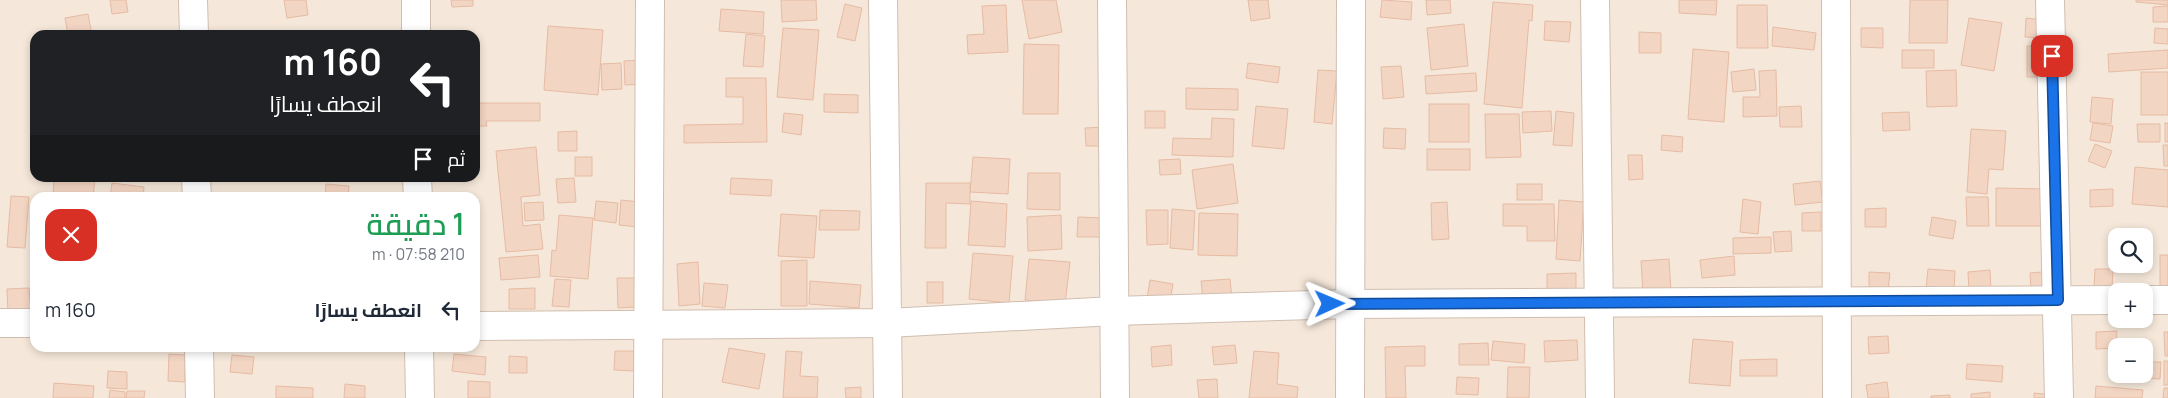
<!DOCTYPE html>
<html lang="ar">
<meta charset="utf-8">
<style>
body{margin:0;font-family:Manrope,Cairo,sans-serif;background:#f6f6f7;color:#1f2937;direction:rtl;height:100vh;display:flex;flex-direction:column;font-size:19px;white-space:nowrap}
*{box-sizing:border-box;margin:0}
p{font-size:16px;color:#747a83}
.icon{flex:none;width:28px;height:28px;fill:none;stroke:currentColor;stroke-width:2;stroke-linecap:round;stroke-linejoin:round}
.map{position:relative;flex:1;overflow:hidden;direction:ltr}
.sheet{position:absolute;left:30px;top:192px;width:450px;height:160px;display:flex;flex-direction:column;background:#fff;border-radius:15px;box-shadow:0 2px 8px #0003;direction:rtl}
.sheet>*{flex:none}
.top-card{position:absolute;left:30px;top:30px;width:450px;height:152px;border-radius:15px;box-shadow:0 2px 8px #0003;direction:rtl;background:#202124;color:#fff;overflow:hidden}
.buttons{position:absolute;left:2108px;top:228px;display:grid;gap:10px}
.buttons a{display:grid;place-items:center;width:45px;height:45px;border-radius:10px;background:#fff;box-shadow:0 2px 8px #0003;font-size:25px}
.pin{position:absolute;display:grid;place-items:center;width:42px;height:42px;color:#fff;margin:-21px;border-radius:10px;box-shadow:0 2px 8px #0006}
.me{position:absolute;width:55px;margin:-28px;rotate:89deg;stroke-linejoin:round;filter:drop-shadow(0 0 4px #0008)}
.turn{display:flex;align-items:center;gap:18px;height:105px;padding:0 15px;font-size:22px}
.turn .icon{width:65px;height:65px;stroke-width:2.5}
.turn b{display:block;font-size:35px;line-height:42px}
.then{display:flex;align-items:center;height:48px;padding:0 15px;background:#0003;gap:10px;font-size:19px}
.round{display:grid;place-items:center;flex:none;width:52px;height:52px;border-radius:15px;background:#f6f6f7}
.head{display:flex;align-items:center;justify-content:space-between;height:85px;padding:0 15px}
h1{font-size:30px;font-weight:600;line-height:38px;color:#1e9e55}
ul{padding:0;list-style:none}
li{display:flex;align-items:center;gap:15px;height:65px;padding:0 15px}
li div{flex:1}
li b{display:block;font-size:19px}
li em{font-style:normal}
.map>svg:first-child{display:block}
</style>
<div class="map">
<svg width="2168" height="398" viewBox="0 0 2168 398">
<rect width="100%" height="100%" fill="#fdf6ec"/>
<path fill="#f5e8da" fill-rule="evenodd" d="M0,0H2168V398H0ZM35,35H475V178H35ZM35,198H475V348H35ZM2116,236H2144V264H2116ZM2116,291H2144V319H2116ZM2116,346H2144V374H2116Z"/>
<g fill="#f3d5c3" stroke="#e6bba3">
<polygon points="110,0 126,0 128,12 112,14"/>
<polygon points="284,0 306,0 308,15 287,18"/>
<polygon points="451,0 473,0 473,6 452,7"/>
<polygon points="781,0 816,0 817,20 782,22"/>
<polygon points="1022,0 1056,0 1062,32 1029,39"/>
<polygon points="1248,0 1268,0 1270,18 1251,21"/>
<polygon points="1382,0 1412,2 1411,20 1380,17"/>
<polygon points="1426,0 1450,0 1451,13 1427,15"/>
<polygon points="1679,0 1717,0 1716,15 1679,13"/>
<polygon points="1910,0 1948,0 1947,43 1909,43"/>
<polygon points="2136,0 2168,0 2168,5 2136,2"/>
<polygon points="1493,2 1533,5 1532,21 1529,20 1522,108 1484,104"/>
<polygon points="845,4 862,8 855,41 837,37"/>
<polygon points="1006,5 1008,52 968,54 967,35 984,34 982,6"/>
<polygon points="1737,5 1767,5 1768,48 1737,48"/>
<polygon points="2168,6 2168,22 2153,22 2153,7"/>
<polygon points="721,9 764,12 763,34 719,31"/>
<polygon points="88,14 92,35 68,35 65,18"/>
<polygon points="1969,18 2002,23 1994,71 1961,65"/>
<polygon points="2026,18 2044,20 2043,38 2025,37"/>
<polygon points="1545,21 1571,22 1569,42 1544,40"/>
<polygon points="1464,24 1468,66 1431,70 1427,28"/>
<polygon points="548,26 603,30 598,95 544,90"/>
<polygon points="1773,27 1816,33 1814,50 1772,46"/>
<polygon points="783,28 819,30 813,100 777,97"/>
<polygon points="1861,28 1883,28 1883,48 1861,47"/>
<polygon points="2155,28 2168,29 2168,44 2154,43"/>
<polygon points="1639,32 1661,33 1661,53 1639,53"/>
<polygon points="746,34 765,36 763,67 743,66"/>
<polygon points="1024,44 1059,45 1058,114 1023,114"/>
<rect x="2027" y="46" width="21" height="31"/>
<polygon points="1693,49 1729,52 1724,122 1688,119"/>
<rect x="1902" y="50" width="32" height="18"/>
<polygon points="2168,50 2168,68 2109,72 2108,54"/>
<polygon points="640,60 642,84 625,85 624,61"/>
<polygon points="621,63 622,89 602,90 601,64"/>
<polygon points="1248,63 1280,67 1278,83 1246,78"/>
<polygon points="1401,66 1404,97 1383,99 1381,67"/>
<polygon points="1754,69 1756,90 1733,92 1731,72"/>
<polygon points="1318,70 1337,71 1332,124 1314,122"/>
<polygon points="1776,70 1777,116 1743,117 1743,97 1760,97 1759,71"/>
<polygon points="1956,70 1957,106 1927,107 1926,71"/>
<rect x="2141" y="72" width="27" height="43"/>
<polygon points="1476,73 1477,91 1426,94 1425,76"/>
<polygon points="726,78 766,78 767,142 684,143 684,125 743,124 743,97 726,97"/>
<polygon points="1186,88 1238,89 1238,110 1186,109"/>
<polygon points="824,94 858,95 858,113 824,112"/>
<polygon points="2092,97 2113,99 2111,124 2090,122"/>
<polygon points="475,103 540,103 540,121 486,121 487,126 475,126"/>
<rect x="1429" y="104" width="40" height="38"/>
<polygon points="1256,106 1288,109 1284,149 1252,146"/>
<polygon points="1801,106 1802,127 1780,127 1779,107"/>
<rect x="1145" y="111" width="20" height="17"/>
<polygon points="1551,111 1552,131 1523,133 1522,112"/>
<polygon points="1556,111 1574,113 1572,146 1553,145"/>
<polygon points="1909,112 1910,130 1883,131 1882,113"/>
<polygon points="784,113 803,115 801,135 782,132"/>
<polygon points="1485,114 1519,114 1521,157 1486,158"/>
<polygon points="1212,118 1234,119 1233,157 1172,155 1173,138 1211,139"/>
<polygon points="2093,123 2113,126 2110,143 2090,140"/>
<rect x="2165" y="123" width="3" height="19"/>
<polygon points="2137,124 2160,124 2160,142 2138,142"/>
<polygon points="1105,127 1105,146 1086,146 1085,128"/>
<polygon points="1384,128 1406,129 1405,149 1383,148"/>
<polygon points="1971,129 2006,131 2003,170 1989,169 1987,194 1967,192"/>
<polygon points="577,131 577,151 558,151 558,132"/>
<polygon points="1662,135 1683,137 1682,152 1661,150"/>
<polygon points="2095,144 2112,151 2105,168 2088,161"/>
<polygon points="2163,145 2168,145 2168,166 2164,166"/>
<polygon points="536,147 540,195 521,197 523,226 540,224 543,249 506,252 496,151"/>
<rect x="1427" y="149" width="43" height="21"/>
<polygon points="1628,155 1642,155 1643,179 1629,180"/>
<rect x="575" y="157" width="17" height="19"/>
<polygon points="973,157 1010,159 1008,194 970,192"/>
<polygon points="1180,159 1181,174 1160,175 1159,160"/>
<polygon points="1233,164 1238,203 1197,209 1192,170"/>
<polygon points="2135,167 2168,170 2168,207 2132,204"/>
<polygon points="1028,173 1060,173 1060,210 1027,209"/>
<polygon points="54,178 95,178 93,198 53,198"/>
<polygon points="574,178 576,202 558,203 556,179"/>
<polygon points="731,178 772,180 771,196 730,194"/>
<polygon points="1820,181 1823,202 1795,205 1793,184"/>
<polygon points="112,183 144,187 143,198 110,198"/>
<polygon points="926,183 970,183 970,204 946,203 946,248 925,248"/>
<polygon points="326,184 349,186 348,198 325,198"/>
<rect x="1517" y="184" width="25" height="16"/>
<polygon points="1996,188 2047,189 2047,226 1996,226"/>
<polygon points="2113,189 2113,206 2090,207 2090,190"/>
<polygon points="11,196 29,197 25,248 7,247"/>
<polygon points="1966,197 1988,197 1989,226 1967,226"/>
<polygon points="1743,199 1761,202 1758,234 1740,232"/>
<polygon points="621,200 640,202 638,227 619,225"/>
<polygon points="1559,200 1584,202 1580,261 1556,259"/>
<polygon points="596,201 618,203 616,223 594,220"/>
<polygon points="971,201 1007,204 1005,247 968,245"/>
<polygon points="543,202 544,220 525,221 524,203"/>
<polygon points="1447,202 1449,239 1432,240 1431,203"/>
<polygon points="1503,204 1554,204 1555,241 1527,241 1527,226 1503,226"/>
<polygon points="1886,208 1886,227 1865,227 1865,209"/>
<polygon points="1172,209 1195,211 1193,250 1170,248"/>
<polygon points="820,210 860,211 859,230 819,230"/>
<polygon points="1146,210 1168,210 1168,244 1147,245"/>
<polygon points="1821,212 1821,231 1802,231 1802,213"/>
<polygon points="1199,213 1238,214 1237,256 1198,255"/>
<polygon points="781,214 817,216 814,258 778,256"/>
<polygon points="559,215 593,218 588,279 550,276 552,250 556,251"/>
<polygon points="1061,215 1062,249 1028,251 1027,217"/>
<polygon points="1078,217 1105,218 1104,237 1077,237"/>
<polygon points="1932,217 1956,221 1953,239 1929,235"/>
<polygon points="1791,231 1792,251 1775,252 1773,232"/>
<polygon points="1771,237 1771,253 1733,254 1733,238"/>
<polygon points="973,253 1013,256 1009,303 969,299"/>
<polygon points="538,255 540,277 501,280 499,258"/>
<rect x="2160" y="255" width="8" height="31"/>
<polygon points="1734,256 1735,275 1702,278 1700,260"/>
<polygon points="1029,259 1070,262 1065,304 1025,300"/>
<polygon points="1669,259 1671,292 1643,294 1641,261"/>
<polygon points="807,260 807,306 781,306 781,261"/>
<polygon points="698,262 700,304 679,306 677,264"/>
<polygon points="1928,269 1955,271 1954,290 1926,288"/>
<polygon points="2095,269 2113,269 2112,288 2094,287"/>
<polygon points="1990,270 1991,291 1969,293 1968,272"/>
<polygon points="2054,271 2056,287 2031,289 2030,273"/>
<polygon points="1869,272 1890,273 1888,290 1869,289"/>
<polygon points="1576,273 1576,294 1547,293 1547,274"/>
<polygon points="617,278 635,278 636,307 618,308"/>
<polygon points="555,279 571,280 569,307 552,306"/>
<polygon points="1230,279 1232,298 1203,300 1201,281"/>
<polygon points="1150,280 1173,284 1170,302 1147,299"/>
<polygon points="810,281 861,285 859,308 809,304"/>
<rect x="927" y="282" width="16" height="21"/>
<polygon points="704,283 728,285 725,308 702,306"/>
<polygon points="29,288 31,311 8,313 7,289"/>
<polygon points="535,288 535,309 509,309 509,289"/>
<polygon points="2117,331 2116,348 2096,349 2096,332"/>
<polygon points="2164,332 2168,332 2168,356 2165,356"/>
<polygon points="1888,336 1889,353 1869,354 1868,337"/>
<polygon points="1693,339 1733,342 1730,386 1689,383"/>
<polygon points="1577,340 1578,360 1545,362 1544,341"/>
<polygon points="1493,341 1525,344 1524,363 1491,360"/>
<polygon points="1488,343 1489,365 1459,365 1459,344"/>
<polygon points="1171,345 1172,365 1152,367 1151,347"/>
<polygon points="1235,345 1237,363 1214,365 1212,347"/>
<polygon points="1425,346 1425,366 1405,366 1406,398 1386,398 1385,347"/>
<polygon points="729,348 765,354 759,389 722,382"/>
<polygon points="615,351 634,351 634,371 614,370"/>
<polygon points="786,351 802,352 800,376 818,377 817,398 783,398"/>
<polygon points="1254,351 1279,353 1277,384 1298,387 1297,398 1249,398"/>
<polygon points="169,354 185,355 185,382 168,381"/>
<polygon points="454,354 486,357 485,375 452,371"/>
<polygon points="232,355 254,357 252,374 230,372"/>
<polygon points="509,356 527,357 527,373 509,373"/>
<polygon points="1777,359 1777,376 1740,376 1740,360"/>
<rect x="2164" y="361" width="4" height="24"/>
<polygon points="2144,362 2161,362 2160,379 2142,378"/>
<polygon points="1967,364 2003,366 2002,382 1966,379"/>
<polygon points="1508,367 1530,367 1529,398 1507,398"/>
<polygon points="108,371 127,372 127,389 107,388"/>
<polygon points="1457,377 1479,378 1478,395 1456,394"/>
<polygon points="1217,379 1218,398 1199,398 1197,380"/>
<polygon points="468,381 490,382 490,398 468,398"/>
<polygon points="1887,382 1889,398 1868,398 1866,385"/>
<polygon points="54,383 94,386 93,398 53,398"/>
<polygon points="345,384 365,386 365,398 344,398"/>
<polygon points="276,386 313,388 313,398 276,398"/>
<polygon points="2096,386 2143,390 2142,398 2095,398"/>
<polygon points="861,387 861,398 846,398 845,388"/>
<polygon points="2164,388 2168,388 2168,398 2163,398"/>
<polygon points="110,390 125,392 125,398 109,398"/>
<polygon points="127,391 145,391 144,398 126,398"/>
<polygon points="1990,392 1990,398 1971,398 1971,394"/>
<polygon points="2034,393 2052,395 2052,398 2034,398"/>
<polygon points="1950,395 1950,398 1931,398 1931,396"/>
</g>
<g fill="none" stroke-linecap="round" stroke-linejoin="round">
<defs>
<g id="street">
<polyline points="193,0 194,35"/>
<polyline points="416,0 416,35"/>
<polyline points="883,0 888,398"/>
<polyline points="1112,0 1115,398"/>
<polyline points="1595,0 1600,398"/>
<polyline points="1836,0 1837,398"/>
<polyline points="2050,0 2059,398"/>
<polyline points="196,178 197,198"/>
<polyline points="417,178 418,198"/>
<polyline points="2144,300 2168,300"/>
<polyline points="0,323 35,323"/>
<polyline points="475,326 888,323 1114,311 1349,304 2116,300"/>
<polyline points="199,348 200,398"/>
<polyline points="419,348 420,398"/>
<polyline points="648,398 650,0"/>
<polyline points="1350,398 1351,0"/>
</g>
</defs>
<use href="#street" stroke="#d1beb0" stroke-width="30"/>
<use href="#street" stroke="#fff" stroke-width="28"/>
</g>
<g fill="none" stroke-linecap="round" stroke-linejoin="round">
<defs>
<polyline id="route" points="1330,304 2058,300 2052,56"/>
</defs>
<use href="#route" stroke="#114b97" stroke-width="12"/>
<use href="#route" stroke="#1a73e8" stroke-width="9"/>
</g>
</svg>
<div class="buttons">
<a><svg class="icon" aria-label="search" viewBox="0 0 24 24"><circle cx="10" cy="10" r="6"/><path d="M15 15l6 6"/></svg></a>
<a>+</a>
<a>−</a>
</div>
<div class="pin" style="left:2052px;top:56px;background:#d93025"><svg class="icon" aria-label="arrive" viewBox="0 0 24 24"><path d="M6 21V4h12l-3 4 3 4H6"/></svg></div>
<svg class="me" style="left:1330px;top:304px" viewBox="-20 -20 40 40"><path d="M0-17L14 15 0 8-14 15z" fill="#1a73e8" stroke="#fff" stroke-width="4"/></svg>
<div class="top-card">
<div class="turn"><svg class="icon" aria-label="left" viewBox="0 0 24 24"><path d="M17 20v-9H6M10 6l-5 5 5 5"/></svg><div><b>160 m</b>انعطف يسارًا</div></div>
<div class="then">ثم<svg class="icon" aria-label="arrive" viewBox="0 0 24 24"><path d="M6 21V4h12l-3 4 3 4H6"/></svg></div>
</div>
<section class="sheet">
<div class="head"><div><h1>1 دقيقة</h1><p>210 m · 07:58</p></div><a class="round" style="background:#d93025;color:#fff"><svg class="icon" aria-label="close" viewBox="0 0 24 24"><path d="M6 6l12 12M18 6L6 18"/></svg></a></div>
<ul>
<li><svg class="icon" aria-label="left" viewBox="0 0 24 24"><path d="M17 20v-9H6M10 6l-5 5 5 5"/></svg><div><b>انعطف يسارًا</b></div><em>160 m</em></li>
</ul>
</section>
</div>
